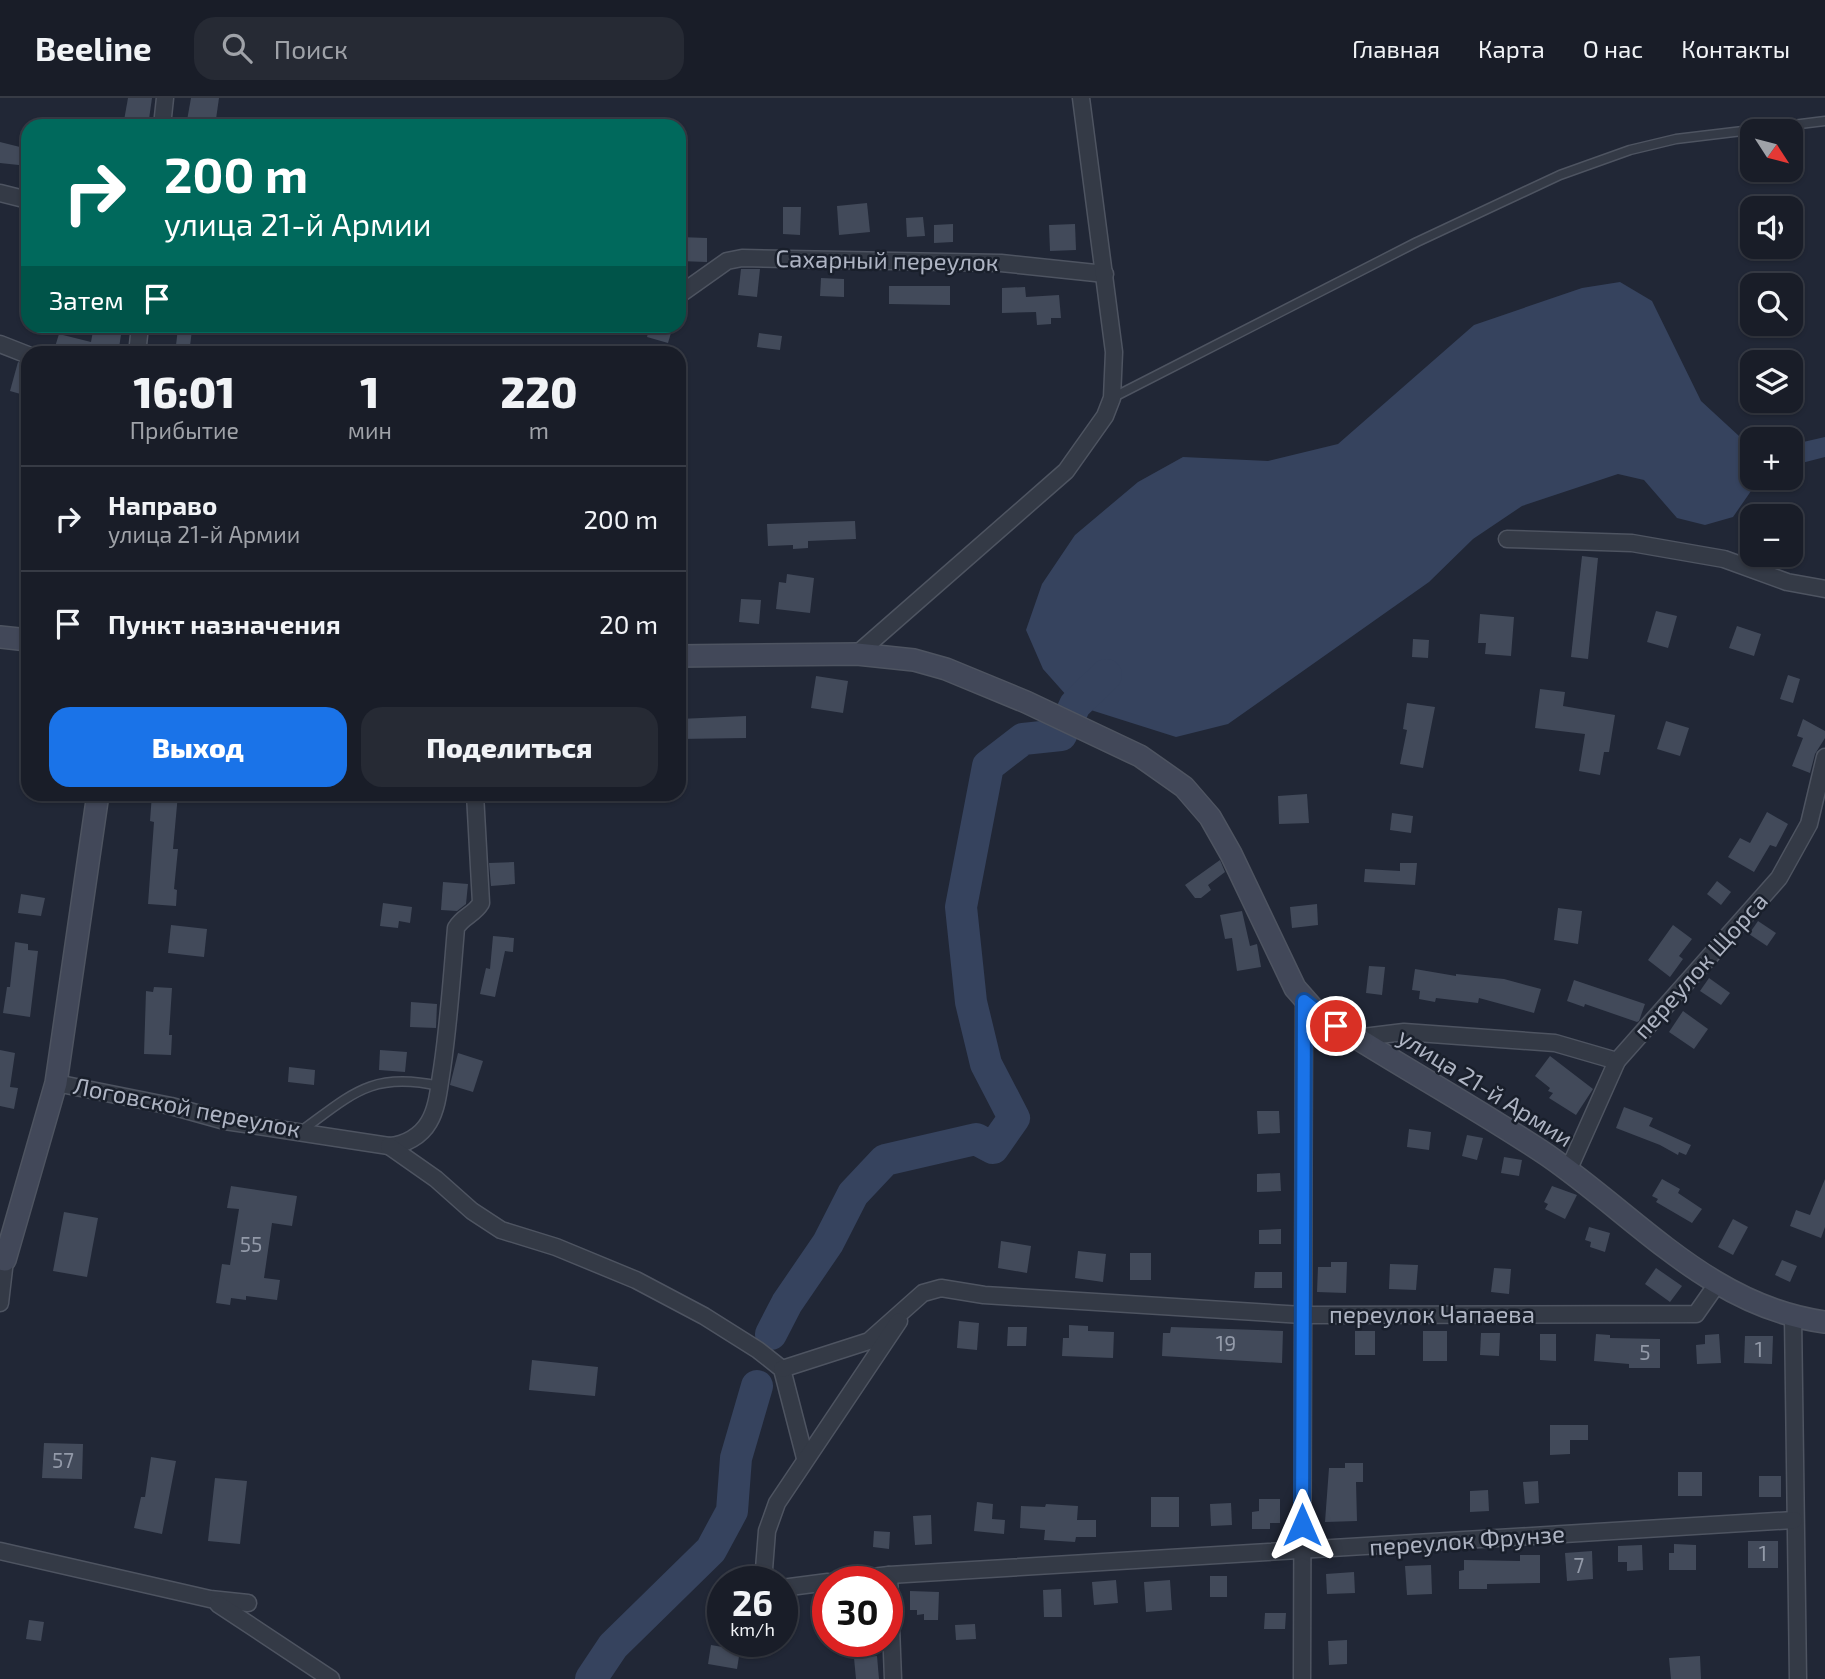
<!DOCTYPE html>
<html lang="ru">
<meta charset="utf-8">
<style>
body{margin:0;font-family:"Exo 2",sans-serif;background:#262a34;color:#f1f3f6;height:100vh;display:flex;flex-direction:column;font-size:26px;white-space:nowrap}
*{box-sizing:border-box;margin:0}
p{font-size:23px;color:#9fa2a8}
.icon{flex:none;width:38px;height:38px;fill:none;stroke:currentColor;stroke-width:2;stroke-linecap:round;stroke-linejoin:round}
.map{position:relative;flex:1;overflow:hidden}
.side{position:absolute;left:21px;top:248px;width:665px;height:455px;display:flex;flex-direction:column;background:#191d28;border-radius:21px;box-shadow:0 2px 5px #0004,0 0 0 2px #373b45}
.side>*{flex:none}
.banner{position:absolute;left:21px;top:21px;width:665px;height:214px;border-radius:21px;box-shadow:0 2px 5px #0004,0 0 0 2px #373b45;background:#00695c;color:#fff;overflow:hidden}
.needle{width:46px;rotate:126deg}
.buttons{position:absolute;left:1740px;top:21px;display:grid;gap:14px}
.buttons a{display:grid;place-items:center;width:63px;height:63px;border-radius:14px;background:#191d28;box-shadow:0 2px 5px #0004,0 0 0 2px #373b45;font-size:35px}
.speed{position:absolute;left:707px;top:1468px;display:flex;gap:14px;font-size:35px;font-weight:700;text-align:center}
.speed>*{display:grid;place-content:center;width:91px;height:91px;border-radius:50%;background:#191d28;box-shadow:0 2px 5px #0004,0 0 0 2px #373b45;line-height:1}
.speed small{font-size:18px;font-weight:400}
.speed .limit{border:10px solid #d22;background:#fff;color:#111}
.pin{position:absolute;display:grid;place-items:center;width:60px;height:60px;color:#fff;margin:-30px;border:4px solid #fff;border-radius:50%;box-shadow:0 2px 7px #0007}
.me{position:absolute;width:77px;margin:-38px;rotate:0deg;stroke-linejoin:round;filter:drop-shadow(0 0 5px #0008)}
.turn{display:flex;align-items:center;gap:24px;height:147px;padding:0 28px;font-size:32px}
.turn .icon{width:91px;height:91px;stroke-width:2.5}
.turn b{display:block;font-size:49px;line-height:60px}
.then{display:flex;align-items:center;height:66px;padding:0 28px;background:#0003;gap:14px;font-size:26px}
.eta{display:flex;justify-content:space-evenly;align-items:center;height:119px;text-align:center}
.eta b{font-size:42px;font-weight:800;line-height:49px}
.primary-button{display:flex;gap:14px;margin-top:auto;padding:14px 28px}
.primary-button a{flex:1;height:80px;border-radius:21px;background:#1a73e8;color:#fff;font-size:28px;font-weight:800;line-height:80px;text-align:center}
.primary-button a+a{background:#262a34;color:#f1f3f6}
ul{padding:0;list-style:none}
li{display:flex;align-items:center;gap:21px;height:105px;padding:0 28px;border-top:2px solid #373b45}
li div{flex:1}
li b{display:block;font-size:26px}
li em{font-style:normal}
header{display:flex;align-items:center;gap:42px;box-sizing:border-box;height:98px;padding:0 35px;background:#191d28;border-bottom:2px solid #373b45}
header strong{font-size:33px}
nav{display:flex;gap:38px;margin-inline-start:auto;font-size:24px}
.search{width:490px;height:63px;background:#262a34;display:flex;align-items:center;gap:18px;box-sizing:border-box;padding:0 24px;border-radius:21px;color:#9fa2a8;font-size:26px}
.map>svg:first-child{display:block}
</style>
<header>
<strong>Beeline</strong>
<div class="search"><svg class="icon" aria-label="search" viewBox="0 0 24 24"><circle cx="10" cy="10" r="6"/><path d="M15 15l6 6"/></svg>Поиск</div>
<nav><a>Главная</a><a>Карта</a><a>О нас</a><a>Контакты</a></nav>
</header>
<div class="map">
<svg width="1825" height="1581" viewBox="0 0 1825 1581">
<rect width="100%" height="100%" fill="#212736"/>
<g fill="#36435e">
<polygon points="1620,184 1652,203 1701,303 1739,338 1753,328 1774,341 1752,341 1752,380 1760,380 1733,419 1705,427 1677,420 1644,382 1618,376 1522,408 1473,441 1429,484 1228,626 1176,639 1075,607 1043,571 1026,532 1042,486 1075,437 1138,384 1183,359 1268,363 1338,346 1474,227 1582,190"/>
<polygon points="1825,339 1825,359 1790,368 1790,347"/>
</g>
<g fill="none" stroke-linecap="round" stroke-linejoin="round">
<g stroke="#36435e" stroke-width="32">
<polyline points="771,1236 787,1205 828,1145 853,1096 885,1062 976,1041 993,1050 1014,1020 986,966 971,904 961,809 988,668 1023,641 1061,637 1075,607 1106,577"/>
<polyline points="591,1581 613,1548 711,1452 732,1413 736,1360 757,1288"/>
</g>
</g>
<g fill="#424a5a">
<polygon points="128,0 152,0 148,28 123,28"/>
<polygon points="191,0 219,0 215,28 186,28"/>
<polygon points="0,44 28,51 28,68 0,65"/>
<polygon points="867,105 870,134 839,137 837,108"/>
<polygon points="783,109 801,109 800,137 783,136"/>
<polygon points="923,119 925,138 907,139 906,120"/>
<polygon points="953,126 953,144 934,145 934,127"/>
<polygon points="1075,126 1076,152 1050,153 1049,127"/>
<polygon points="679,139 707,140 707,164 679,163"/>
<polygon points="741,171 760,171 757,199 738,197"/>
<polygon points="821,180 844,181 844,199 820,198"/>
<polygon points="889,188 950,188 950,207 889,206"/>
<polygon points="1025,189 1026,199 1059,197 1061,220 1051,220 1051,226 1037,227 1036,214 1002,215 1002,190"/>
<polygon points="650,228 673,228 668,245 647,239"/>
<polygon points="178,230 192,232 189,256 175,256"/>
<polygon points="93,233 121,237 118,256 66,256 54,252 59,236 91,244"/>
<polygon points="759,235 782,238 780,252 757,249"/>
<polygon points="18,264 28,267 24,297 10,293"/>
<polygon points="855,423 856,441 808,443 808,450 793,451 793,447 768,448 767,426"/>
<polygon points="1582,458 1598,460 1588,561 1571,559"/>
<polygon points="787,476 814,480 810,515 776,511 779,484 786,485"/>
<polygon points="741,501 761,502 759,526 739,524"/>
<polygon points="1656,513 1677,518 1668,550 1647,544"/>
<polygon points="1480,516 1514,519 1511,558 1485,556 1486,545 1478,545"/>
<polygon points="1737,528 1761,536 1754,558 1729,550"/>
<polygon points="1413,541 1429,542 1428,560 1412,559"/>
<polygon points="1788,577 1800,581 1793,605 1780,601"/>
<polygon points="816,578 848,583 843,615 811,610"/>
<polygon points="1540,591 1565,594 1563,608 1615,617 1609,654 1604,654 1600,677 1579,673 1585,636 1535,630"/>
<polygon points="1407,605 1435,609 1423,670 1400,666 1407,632 1403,631"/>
<polygon points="746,618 746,640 679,641 679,621"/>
<polygon points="1803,621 1825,633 1825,640 1815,656 1810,675 1792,668 1803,640 1797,638"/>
<polygon points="1666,623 1689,630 1680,658 1657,651"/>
<polygon points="152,696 178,696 173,751 178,751 174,791 177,792 176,808 148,806 154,724 150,723"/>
<polygon points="1307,696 1309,725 1279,726 1278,698"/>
<polygon points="1767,714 1788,726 1776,749 1770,747 1754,774 1728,759 1740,740 1750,745"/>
<polygon points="1392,715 1413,718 1411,735 1390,732"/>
<polygon points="1220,762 1225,774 1208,787 1211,792 1201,800 1195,800 1185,787"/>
<polygon points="514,764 515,786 491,788 489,765"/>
<polygon points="1400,765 1417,765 1415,787 1364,784 1365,771 1400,773"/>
<polygon points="1717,783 1731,794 1721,807 1707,796"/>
<polygon points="443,784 468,786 466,806 457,813 441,812"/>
<polygon points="21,796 45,800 41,818 18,815"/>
<polygon points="383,805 412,809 410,825 399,823 398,830 380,828"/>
<polygon points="1317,806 1318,827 1292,830 1290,809"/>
<polygon points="1558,810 1582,813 1578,846 1554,842"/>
<polygon points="1242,813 1250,848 1257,846 1261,869 1237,873 1232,840 1225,841 1220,817"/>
<polygon points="1758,823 1776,835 1767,848 1749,836"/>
<polygon points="171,827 207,831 204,859 168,855"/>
<polygon points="1673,827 1692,841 1679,858 1683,861 1670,879 1648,862"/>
<polygon points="493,838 514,840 513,854 505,853 495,899 480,896 486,870 490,871"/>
<polygon points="15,844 28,846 28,852 38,853 30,919 3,915 7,889 10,889"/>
<polygon points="1369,868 1385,869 1382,897 1366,895"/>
<polygon points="1415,871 1456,878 1456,876 1504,881 1541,891 1534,915 1479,900 1478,905 1436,900 1435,904 1419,901 1420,893 1412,892"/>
<polygon points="1709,880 1730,895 1721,907 1700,893"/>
<polygon points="1574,882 1645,906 1639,923 1637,924 1585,906 1584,909 1567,903"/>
<polygon points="154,889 172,890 169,937 172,937 171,957 144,956 146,893 153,894"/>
<polygon points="411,904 437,906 436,930 410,929"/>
<polygon points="1683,913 1708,931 1694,951 1669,934"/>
<polygon points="0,952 15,955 10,989 18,990 14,1011 0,1008"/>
<polygon points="380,952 407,954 405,974 379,972"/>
<polygon points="458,955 483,963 473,994 450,987"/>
<polygon points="1550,958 1593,991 1576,1017 1549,1000 1553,995 1548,993 1550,990 1535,978"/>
<polygon points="289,969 315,972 314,987 288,984"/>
<polygon points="1624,1009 1653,1020 1649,1028 1691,1047 1686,1057 1679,1054 1678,1057 1660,1047 1616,1030"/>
<polygon points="1257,1013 1279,1013 1280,1035 1258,1036"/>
<polygon points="1409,1031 1431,1034 1429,1052 1407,1049"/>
<polygon points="1467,1037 1483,1040 1477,1062 1462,1058"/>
<polygon points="1504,1059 1522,1062 1519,1078 1501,1075"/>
<polygon points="1280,1075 1281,1093 1257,1094 1257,1076"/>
<polygon points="1662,1081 1680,1091 1678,1095 1702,1111 1692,1125 1656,1104 1658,1101 1652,1098"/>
<polygon points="1825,1081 1825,1129 1821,1140 1790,1128 1796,1112 1810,1117"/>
<polygon points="231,1088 297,1098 292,1128 272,1125 264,1180 280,1182 277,1202 246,1198 246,1202 231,1200 230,1207 216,1205 222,1166 230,1167 239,1111 227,1110"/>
<polygon points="1552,1088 1577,1097 1565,1121 1545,1111 1548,1106 1544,1104"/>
<polygon points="64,1114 98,1120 87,1179 53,1173"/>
<polygon points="1733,1121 1748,1129 1733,1157 1718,1149"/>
<polygon points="1589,1129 1610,1135 1605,1154 1590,1149 1591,1144 1585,1142"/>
<polygon points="1281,1131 1281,1146 1259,1146 1259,1132"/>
<polygon points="1001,1143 1031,1148 1027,1175 998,1170"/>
<polygon points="1078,1153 1106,1156 1103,1184 1075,1180"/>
<rect x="1130" y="1155" width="21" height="27"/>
<polygon points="1782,1162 1797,1168 1790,1184 1775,1177"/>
<polygon points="1331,1164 1347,1164 1346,1195 1317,1194 1318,1169 1331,1169"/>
<polygon points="1390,1166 1418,1167 1416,1192 1389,1191"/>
<polygon points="1494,1170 1511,1171 1509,1196 1491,1194"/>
<polygon points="1656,1170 1682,1188 1670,1204 1645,1186"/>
<polygon points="1255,1174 1282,1174 1282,1190 1254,1190"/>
<polygon points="959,1223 979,1225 977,1252 957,1250"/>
<polygon points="1069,1227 1088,1228 1088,1233 1114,1234 1113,1260 1062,1258 1063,1240 1069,1240"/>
<polygon points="1008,1229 1027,1229 1026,1248 1007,1248"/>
<polygon points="1171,1229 1283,1233 1282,1265 1162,1258 1163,1235 1170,1235"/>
<rect x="1355" y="1233" width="20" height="24"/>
<rect x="1423" y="1233" width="24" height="30"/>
<polygon points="1481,1235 1500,1235 1499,1258 1480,1257"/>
<polygon points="1540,1236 1556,1236 1556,1263 1540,1262"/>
<polygon points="1596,1236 1610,1237 1610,1240 1660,1241 1660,1270 1629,1270 1629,1266 1594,1263"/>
<polygon points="1719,1236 1721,1265 1697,1266 1696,1247 1705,1246 1705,1237"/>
<polygon points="1745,1238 1773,1238 1772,1266 1744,1265"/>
<polygon points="532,1262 598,1269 595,1298 529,1292"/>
<polygon points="1550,1327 1588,1327 1588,1342 1570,1342 1570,1356 1550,1357"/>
<polygon points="44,1345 83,1346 82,1381 42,1380"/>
<polygon points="151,1359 176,1363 162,1436 134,1430 141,1399 145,1399"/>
<polygon points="1345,1365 1363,1365 1363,1384 1356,1384 1357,1423 1325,1424 1329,1370 1345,1370"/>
<rect x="1678" y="1374" width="24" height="24"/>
<rect x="1759" y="1378" width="22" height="21"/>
<polygon points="215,1380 247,1383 240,1446 208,1443"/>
<polygon points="1538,1383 1539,1405 1525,1406 1523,1384"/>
<polygon points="1488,1392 1489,1413 1470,1414 1470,1393"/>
<rect x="1151" y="1399" width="28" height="30"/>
<polygon points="1259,1401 1280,1401 1280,1425 1270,1425 1270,1431 1252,1431 1252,1414 1259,1413"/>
<polygon points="977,1404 993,1406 992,1421 1005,1422 1004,1436 974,1433"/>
<polygon points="1231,1405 1232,1427 1211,1428 1210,1406"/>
<polygon points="1046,1406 1078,1408 1077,1422 1096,1422 1096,1439 1076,1439 1075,1444 1044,1442 1045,1432 1020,1430 1021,1408 1045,1409"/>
<polygon points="931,1417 932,1446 915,1447 913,1418"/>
<polygon points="874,1433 890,1434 889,1451 873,1449"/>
<rect x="1748" y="1443" width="30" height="27"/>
<polygon points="1674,1446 1696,1447 1696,1472 1669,1472 1669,1455 1674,1455"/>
<polygon points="1642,1447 1643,1472 1627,1473 1627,1464 1618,1464 1618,1448"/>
<polygon points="1592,1453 1593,1481 1567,1483 1565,1455"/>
<polygon points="1520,1457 1540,1457 1540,1485 1487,1486 1487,1491 1459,1491 1459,1473 1464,1472 1464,1462 1520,1463"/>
<polygon points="1431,1467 1432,1496 1407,1497 1405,1468"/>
<polygon points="1354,1474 1355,1495 1327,1496 1326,1476"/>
<rect x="1210" y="1478" width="17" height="21"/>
<polygon points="1116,1482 1118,1505 1094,1507 1092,1484"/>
<polygon points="1170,1482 1172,1512 1146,1514 1144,1484"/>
<polygon points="1061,1491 1062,1519 1044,1519 1043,1492"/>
<polygon points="910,1493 939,1494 938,1522 924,1522 924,1516 917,1517 917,1512 910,1512"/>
<polygon points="1265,1515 1286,1515 1285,1531 1264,1531"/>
<polygon points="29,1522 44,1524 41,1543 26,1541"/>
<polygon points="975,1526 976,1541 956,1542 955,1527"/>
<polygon points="1347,1542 1347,1566 1329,1567 1328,1543"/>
<polygon points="711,1547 740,1552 737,1571 708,1566"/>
<polygon points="877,1558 879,1581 856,1581 854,1560"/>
<polygon points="1700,1558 1701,1581 1671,1581 1669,1560"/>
</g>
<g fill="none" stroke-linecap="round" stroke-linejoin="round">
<defs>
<g id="lane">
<polyline points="1112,300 1417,144 1560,77 1630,52 1676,41 1825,23"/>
<path d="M301,1033C352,996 372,973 439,988"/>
</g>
<g id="street">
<polyline points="162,28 165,0"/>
<polyline points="0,95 28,102"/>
<polyline points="679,197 727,163 742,160 1001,165 1105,176"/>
<polyline points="0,246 28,257"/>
<polyline points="137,256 140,228"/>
<polyline points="1507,441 1632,445 1724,461 1787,484 1825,491"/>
<polyline points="857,556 1066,373 1105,318 1112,300 1114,254 1081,0"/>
<polyline points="1355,940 1404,934 1555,945 1617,963"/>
<path d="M56,985L171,1008L225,1023L389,1048C405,1047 421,1038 429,1024C438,1009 439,988 442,971C449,924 452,877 456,830C463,818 474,817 481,805L475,696"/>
<polyline points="389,1048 436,1081 472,1113 501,1132 556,1149 636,1182 704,1218 758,1252 782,1271 805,1360"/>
<polyline points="1568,1073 1617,963 1779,780 1809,726 1825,659"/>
<polyline points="0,1205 5,1162"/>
<polyline points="1793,1218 1798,1581"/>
<polyline points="782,1271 869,1243 923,1195 941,1190 984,1197 1303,1217 1696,1216 1717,1186"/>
<polyline points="0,1453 210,1501 248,1505"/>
<polyline points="889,1477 893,1581"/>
<polyline points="763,1484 767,1433 777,1405 899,1223"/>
<polyline points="832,1484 889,1477 1794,1422"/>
<polyline points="782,1490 828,1484"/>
<polyline points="218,1506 331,1581"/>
<polyline points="719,1506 723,1502"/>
<polyline points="1302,1581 1304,903"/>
</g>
<g id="secondary">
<polyline points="0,539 28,542"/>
<path d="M679,558L857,556L914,562L946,571L1026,604L1140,658L1184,689L1210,719L1231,756L1295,890L1317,915C1392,964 1472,1007 1547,1057C1637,1119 1711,1209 1825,1224"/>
<polyline points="0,1161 5,1162 56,985 98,696"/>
</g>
</defs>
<use href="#lane" stroke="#4e5461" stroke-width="11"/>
<use href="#street" stroke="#4e5461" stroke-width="19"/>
<use href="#secondary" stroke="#4e5461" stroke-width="24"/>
<use href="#lane" stroke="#343a46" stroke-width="8"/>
<use href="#street" stroke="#343a46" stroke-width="16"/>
<use href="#secondary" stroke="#424859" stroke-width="21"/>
</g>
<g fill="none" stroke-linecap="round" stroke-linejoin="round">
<defs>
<polyline id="route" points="1302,1427 1304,903 1336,928"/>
</defs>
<use href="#route" stroke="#114b97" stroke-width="18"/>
<use href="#route" stroke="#1a73e8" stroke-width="12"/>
</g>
<g text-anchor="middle" stroke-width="5" stroke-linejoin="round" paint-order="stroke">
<g font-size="21" fill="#939aa9">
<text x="251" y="1154">55</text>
<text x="1226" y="1253">19</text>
<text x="1759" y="1259">1</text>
<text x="1645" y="1262">5</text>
<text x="63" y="1370">57</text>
<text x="1763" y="1463">1</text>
<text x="1579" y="1475">7</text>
</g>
<g font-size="24" fill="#aeb4c3" stroke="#191f2b">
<text transform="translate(887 163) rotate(1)" y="8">Сахарный переулок</text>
<text transform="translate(1701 868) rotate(-48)" y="8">переулок Щорса</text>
<text transform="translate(1485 990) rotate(32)" y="8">улица 21-й Армии</text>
<text transform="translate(187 1010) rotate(11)" y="8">Логовской переулок</text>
<text x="1432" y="1225">переулок Чапаева</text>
<text transform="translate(1467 1443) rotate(-4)" y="8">переулок Фрунзе</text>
</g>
</g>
</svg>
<div class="buttons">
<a><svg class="needle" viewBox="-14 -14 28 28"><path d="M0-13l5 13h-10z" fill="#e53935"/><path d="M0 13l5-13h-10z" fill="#9fa2a8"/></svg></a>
<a><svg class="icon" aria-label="sound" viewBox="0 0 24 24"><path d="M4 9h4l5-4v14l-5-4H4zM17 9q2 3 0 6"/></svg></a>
<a><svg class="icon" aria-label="search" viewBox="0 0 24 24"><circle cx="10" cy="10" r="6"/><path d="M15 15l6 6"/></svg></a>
<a><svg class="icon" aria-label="layers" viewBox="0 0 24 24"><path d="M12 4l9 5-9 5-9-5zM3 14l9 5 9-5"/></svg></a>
<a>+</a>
<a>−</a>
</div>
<div class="speed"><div>26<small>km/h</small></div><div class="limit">30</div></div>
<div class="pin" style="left:1336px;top:928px;background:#d93025"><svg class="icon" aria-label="arrive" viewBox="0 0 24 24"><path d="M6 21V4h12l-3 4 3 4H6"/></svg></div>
<svg class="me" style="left:1302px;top:1427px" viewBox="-20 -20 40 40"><path d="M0-17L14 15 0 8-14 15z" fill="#1a73e8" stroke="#fff" stroke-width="4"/></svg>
<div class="banner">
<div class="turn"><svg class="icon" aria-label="right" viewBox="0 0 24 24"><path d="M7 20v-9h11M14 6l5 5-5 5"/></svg><div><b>200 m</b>улица 21-й Армии</div></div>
<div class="then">Затем<svg class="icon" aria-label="arrive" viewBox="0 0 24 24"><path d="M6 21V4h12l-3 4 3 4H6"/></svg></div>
</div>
<section class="side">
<div class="eta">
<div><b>16:01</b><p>Прибытие</p></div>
<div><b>1</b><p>мин</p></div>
<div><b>220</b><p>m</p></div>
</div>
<ul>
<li><svg class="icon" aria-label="right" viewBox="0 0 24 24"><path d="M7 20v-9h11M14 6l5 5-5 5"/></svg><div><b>Направо</b><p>улица 21-й Армии</p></div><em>200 m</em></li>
<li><svg class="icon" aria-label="arrive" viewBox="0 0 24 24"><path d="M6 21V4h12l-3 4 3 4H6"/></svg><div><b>Пункт назначения</b></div><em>20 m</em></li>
</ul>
<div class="primary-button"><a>Выход</a><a>Поделиться</a></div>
</section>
</div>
